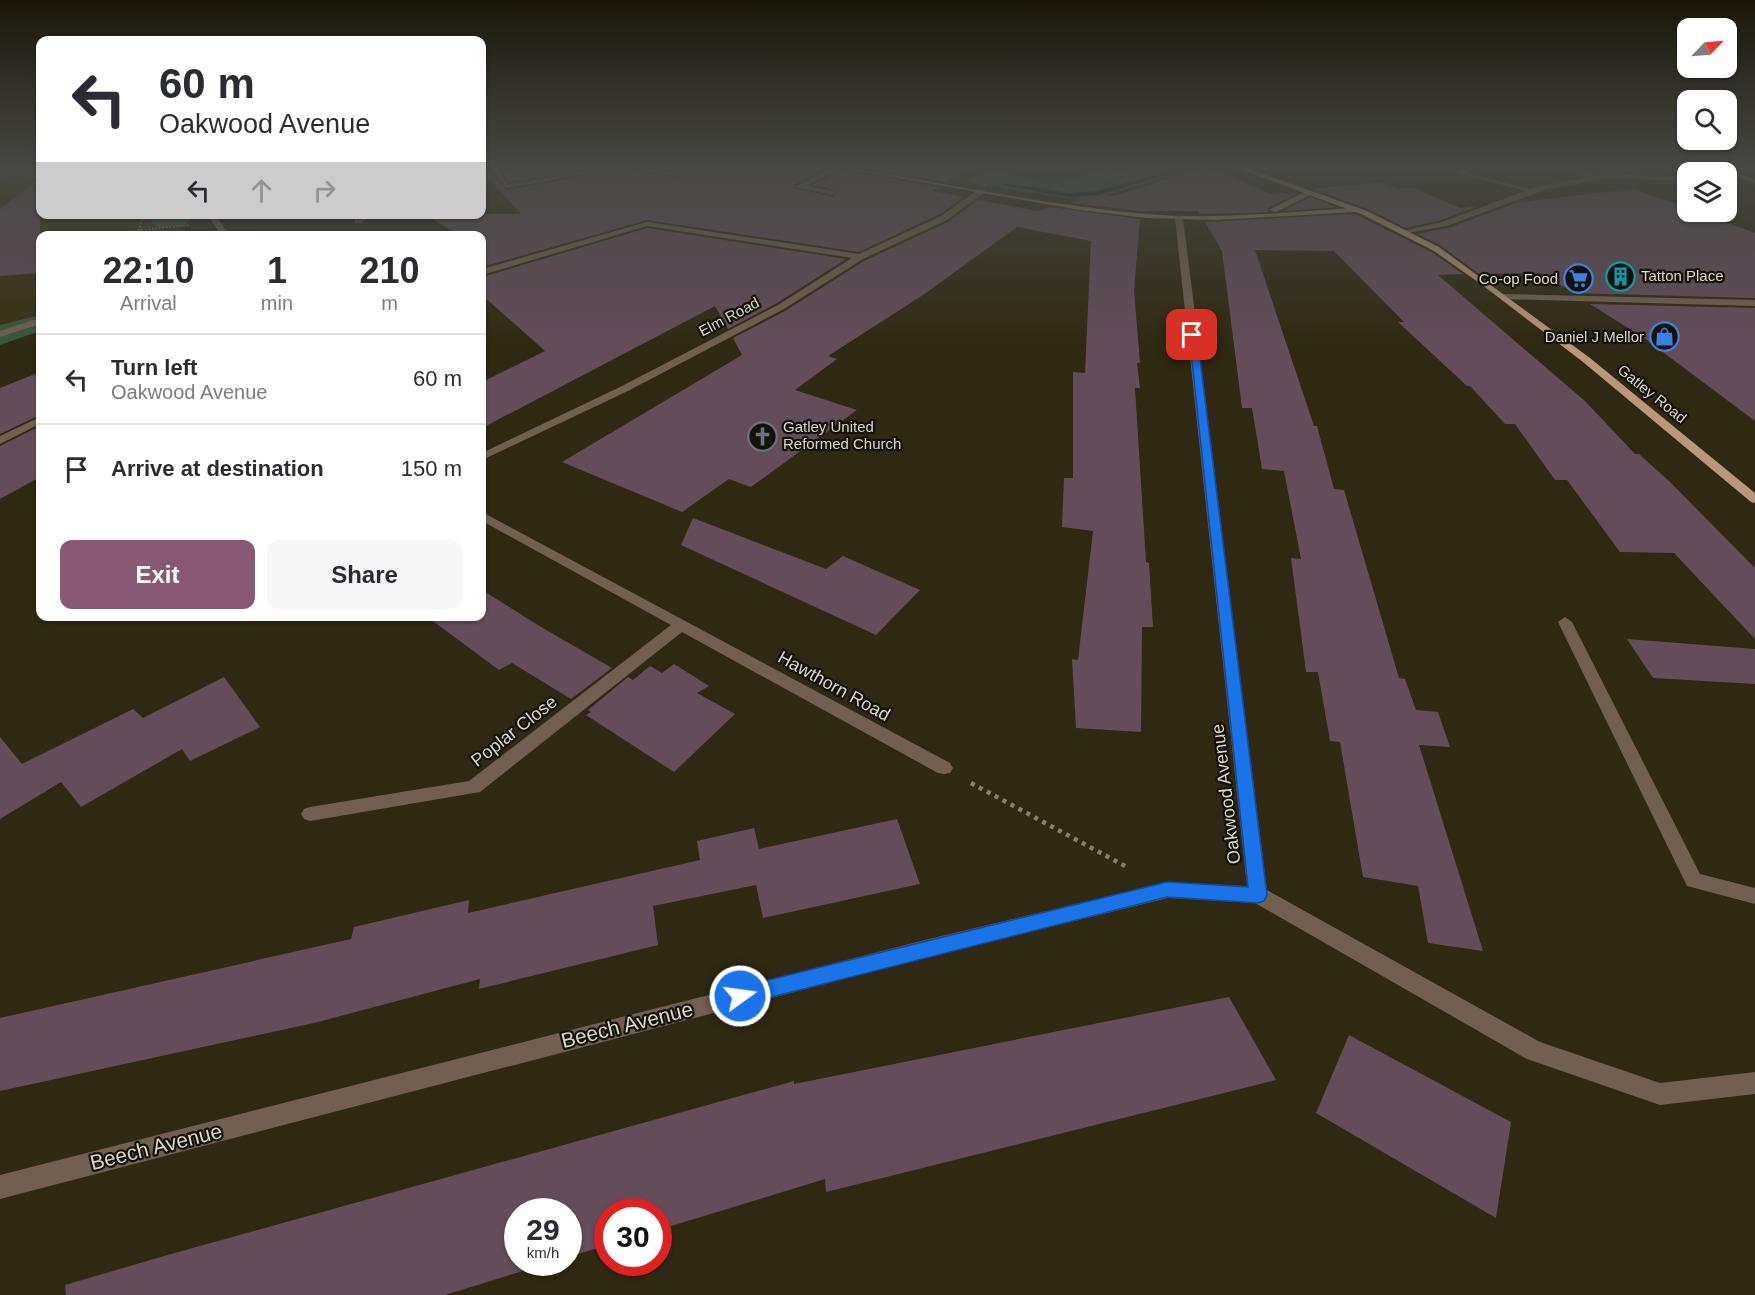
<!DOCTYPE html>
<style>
body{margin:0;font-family:Arial,sans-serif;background:#f7f7f7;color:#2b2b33;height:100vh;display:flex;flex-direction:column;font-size:22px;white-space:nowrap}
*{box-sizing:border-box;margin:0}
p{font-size:20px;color:#7c7c81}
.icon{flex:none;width:33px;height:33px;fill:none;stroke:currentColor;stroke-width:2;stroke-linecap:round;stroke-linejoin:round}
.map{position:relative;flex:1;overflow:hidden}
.drawer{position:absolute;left:36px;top:231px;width:450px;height:390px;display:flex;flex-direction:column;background:#fff;border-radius:12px;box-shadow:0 2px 4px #0004}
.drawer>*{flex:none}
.banner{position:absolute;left:36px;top:36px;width:450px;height:183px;border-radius:12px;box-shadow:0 2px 4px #0004;background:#fff;color:#2b2b33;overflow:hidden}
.needle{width:39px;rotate:65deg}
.tools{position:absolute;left:1677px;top:18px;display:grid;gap:12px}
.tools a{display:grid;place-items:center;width:60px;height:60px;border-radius:12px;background:#fff;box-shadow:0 2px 4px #0004;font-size:30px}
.speed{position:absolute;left:504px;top:1198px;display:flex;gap:12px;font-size:30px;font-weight:700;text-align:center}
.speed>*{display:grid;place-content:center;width:78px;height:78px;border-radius:50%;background:#fff;box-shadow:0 2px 4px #0004;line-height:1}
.speed small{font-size:15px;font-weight:400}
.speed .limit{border:9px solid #d22;background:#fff;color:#111}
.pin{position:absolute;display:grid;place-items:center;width:51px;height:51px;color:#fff;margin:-26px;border-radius:12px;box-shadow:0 3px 9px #0006}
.me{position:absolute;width:66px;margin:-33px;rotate:76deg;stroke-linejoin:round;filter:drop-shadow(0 0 4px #0008)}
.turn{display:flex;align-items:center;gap:21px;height:126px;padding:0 24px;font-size:27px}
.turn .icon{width:78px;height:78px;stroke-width:2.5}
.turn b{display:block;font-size:42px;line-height:51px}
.lanes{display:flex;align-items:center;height:57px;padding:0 24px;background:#0003;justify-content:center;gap:30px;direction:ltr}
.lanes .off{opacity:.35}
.eta{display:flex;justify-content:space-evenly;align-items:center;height:102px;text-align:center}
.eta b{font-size:36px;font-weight:800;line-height:42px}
.action{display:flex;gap:12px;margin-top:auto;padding:12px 24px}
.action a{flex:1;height:69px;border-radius:12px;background:#885875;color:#fff;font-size:24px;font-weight:800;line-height:69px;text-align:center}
.action a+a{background:#f7f7f7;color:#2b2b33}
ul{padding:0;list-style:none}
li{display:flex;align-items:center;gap:18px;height:90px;padding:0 24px;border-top:2px solid #e1e1e2}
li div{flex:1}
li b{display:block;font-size:22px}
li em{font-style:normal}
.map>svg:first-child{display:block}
</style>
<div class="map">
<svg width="1755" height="1295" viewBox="0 0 1755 1295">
<rect width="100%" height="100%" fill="#2f2812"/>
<polygon fill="#382f12" points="40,177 40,214 194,215 184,228 189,235 40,236 40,315 0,325 0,179"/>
<g fill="#375740">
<polygon points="0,166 40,166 40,177 0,179"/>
<polygon points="1119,166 1198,166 1114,193 1084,201 964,182 992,170 1050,184"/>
<polygon points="160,214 194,214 194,215 185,225 159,228 151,222 152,219"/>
<polygon points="40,315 40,331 0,345 0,325"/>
</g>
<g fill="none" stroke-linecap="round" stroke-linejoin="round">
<polygon fill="#011c28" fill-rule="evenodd" points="1181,167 1197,169 1181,171 1098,195 1070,197 1001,185 1004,183 1070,193 1098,191"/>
</g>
<g fill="#634d5b">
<polygon points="531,166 631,166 634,170 676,179 681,174 651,166 827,166 794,185 793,188 834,197 833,189 813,185 840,170 938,187 932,191 964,197 940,214 859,252 647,220 482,267 482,236 461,236 424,214 521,214 484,173 491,172 506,190 587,176 589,174 584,170 509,182 501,170"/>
<polygon points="855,166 971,166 946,182"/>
<polygon points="1207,167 1272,194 1298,193 1268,208 1268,212 1251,213 1200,214 1198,211 1142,211 1070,203 1104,195 1114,196"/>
<polygon points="40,178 40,273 0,276 0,209"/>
<polygon points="1382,182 1399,189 1414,188 1460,208 1478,206 1441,220 1406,228 1368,209 1313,189"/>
<polygon points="1633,189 1688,208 1688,212 1696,212 1755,233 1755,298 1574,293 1541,273 1479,274 1440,245 1417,234 1448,228 1519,202"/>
<polygon points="1310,197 1336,207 1284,211"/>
<polygon points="978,200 1038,211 1051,207 1140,219 1134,290 1140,363 1137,363 1140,388 1135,388 1146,562 1149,563 1153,627 1142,627 1141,732 1076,728 1072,659 1078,660 1093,531 1062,527 1064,478 1073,478 1073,372 1085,373 1091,241 1017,227 923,295 828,356 837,359 795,390 857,410 751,487 729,479 682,512 562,462 742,355 733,338 785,311 864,261 948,222"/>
<polygon points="1355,214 1433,253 1463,274 1438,275 1585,401 1635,454 1639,454 1670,482 1755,568 1755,639 1674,553 1620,552 1567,480 1555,480 1515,424 1505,424 1470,386 1467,386 1398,322 1404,322 1334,251 1255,250 1314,426 1317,426 1334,489 1344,490 1399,678 1405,679 1416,710 1438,712 1450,747 1419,745 1483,951 1428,943 1418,886 1363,877 1340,742 1330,741 1318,672 1306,672 1291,558 1301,559 1284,471 1262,469 1252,408 1242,408 1222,251 1205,222"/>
<polygon points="647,228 846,259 777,303 728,329 715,306 482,428 482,382 545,351 482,295 482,277"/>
<polygon points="1590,304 1755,308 1755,421 1644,338"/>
<polygon points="40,372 40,415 0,434 0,388"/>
<polygon points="40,426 40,477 0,499 0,446"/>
<polygon points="693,518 826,569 843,556 920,590 876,635 681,545"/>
<polygon points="482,590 541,627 612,668 571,699 512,663 499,670 426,616 482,616"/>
<polygon points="1627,639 1755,649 1755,684 1653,678"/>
<polygon points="674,664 709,686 697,693 735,714 674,772 586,715 591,712 588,710 628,677 633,680 650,666 662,673"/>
<polygon points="224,677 260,727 190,761 182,749 81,807 61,782 0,819 0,737 22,764 133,709 143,718"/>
<polygon points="897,819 920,884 763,918 756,885 653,906 658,945 479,989 480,979 314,1023 0,1091 0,1018 351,939 354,927 469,900 468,913 700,860 697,841 754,828 759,849"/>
<polygon points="1229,997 1276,1080 826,1192 825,1179 658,1230 658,1212 608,1212 608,1245 568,1257 568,1212 518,1212 518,1263 549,1263 445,1295 66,1295 65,1285 171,1254 794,1081 794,1084"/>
<polygon points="1349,1035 1511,1122 1496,1218 1316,1113"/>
</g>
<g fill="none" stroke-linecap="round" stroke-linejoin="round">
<g stroke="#86816f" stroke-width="2" stroke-dasharray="1.5 2" stroke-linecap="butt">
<polyline points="1090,181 1163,166"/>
<polyline points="142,219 139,230 190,225"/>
<polyline points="121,236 139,230"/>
</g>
<polyline stroke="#86816f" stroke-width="4.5" stroke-dasharray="4 5" stroke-linecap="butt" points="971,783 1125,866"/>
<g fill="#716052" fill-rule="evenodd">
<polygon points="490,166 496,166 508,184 584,172 587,174 506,188"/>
<polygon points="633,166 643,166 679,175 676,177 634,168"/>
<polygon points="835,166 841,167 806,186 833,191 833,195 795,187"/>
<polygon points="1471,166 1479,166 1467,173 1538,191 1534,193 1457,173"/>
<polygon points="1558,166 1567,166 1602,178 1597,179"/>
<polygon points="1741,166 1755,166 1755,168 1723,172 1720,170"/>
<polygon points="1500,294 1755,300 1755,306 1503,299 1499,296"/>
<polygon points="40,318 40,324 0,337 0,331"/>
<polygon points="1565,617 1572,622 1700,874 1755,888 1755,904 1687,886 1558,622"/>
</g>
<g fill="#716052" fill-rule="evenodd">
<polygon points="1706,166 1715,166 1755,179 1755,183"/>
<polygon points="1610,174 1688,177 1688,181 1610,178 1544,190 1447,226 1407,233 1403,231 1442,222 1539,186"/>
<polygon points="979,189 986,191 947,220 863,259 784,309 628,391 482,460 482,453 620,387 778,305 852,258 647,226 482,275 482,269 647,222 859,254 941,216"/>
<polygon points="213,214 220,214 218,219 230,236 222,236 210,219"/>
<polygon points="363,214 372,214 361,223 355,223 355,219"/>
<polygon points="1179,216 1183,218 1267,890 1540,1042 1660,1083 1755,1072 1755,1094 1660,1105 1527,1059 1255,903 1168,898 925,958 0,1199 0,1175 925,940 1168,882 1247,886 1175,218"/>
<polygon points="40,417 40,424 0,444 0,436"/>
<polygon points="482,512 950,763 953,768 950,773 944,774 938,773 682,632 480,792 310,821 304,819 301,814 304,809 310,807 469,781 671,625 482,521"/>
</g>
<g fill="#9a7f69" fill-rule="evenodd">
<path d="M829,166H843C943,183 1044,205 1146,214C1215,220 1286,212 1356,208L1360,210L1356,212L1215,220L1147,218L1080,210Z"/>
<polygon points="1307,191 1314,193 1276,212 1269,210"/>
</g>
<polygon fill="#b9977a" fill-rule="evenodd" points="1232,166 1241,166 1367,211 1439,247 1590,358 1755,493 1755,503 1751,502 1583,362 1481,284 1434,251 1361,214"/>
</g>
<linearGradient id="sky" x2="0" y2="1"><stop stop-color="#1a160a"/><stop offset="0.48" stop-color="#474844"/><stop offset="1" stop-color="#474844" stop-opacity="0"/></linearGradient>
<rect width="1755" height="347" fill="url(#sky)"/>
<polygon fill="#1a73e8" stroke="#114b97" stroke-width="1.5" points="1189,333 1197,335 1267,895 1264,901 1258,903 1167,897 740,1005 734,1003 731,996 734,990 740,987 1167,882 1248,887"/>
<defs>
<symbol id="building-ring" viewBox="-11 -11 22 22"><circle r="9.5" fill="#141108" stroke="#0f9aa8" stroke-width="1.5"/><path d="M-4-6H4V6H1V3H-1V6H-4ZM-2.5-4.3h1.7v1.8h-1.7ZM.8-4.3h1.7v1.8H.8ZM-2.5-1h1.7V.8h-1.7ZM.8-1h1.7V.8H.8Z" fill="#0f9aa8"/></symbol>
<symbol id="supermarket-ring" viewBox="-11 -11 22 22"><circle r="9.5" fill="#141108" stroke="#3f7fe0" stroke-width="1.5"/><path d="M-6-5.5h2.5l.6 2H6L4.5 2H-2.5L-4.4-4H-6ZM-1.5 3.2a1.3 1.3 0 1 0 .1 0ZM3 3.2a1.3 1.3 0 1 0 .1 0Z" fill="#3f7fe0"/></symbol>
<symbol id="shop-ring" viewBox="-11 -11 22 22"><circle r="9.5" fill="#141108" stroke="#3f7fe0" stroke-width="1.5"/><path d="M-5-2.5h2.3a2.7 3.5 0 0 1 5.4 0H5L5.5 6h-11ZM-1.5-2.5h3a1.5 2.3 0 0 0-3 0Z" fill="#3f7fe0"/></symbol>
<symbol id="church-ring" viewBox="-11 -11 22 22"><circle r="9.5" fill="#141108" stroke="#6b7280" stroke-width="1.5"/><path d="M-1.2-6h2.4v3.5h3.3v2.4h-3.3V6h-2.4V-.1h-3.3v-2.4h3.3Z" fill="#6b7280"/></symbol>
</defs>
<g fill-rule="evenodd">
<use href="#building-ring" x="1604" y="260" width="33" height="33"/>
<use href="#supermarket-ring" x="1562" y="262" width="33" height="33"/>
<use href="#shop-ring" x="1648" y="320" width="33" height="33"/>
<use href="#church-ring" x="746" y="420" width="33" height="33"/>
</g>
<g text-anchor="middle" stroke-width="4.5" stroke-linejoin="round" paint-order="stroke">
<g font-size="15" fill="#dbd7ca" stroke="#141108" text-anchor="start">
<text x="1641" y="281">Tatton Place</text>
<text x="1558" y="284" text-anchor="end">Co-op Food</text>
<text x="1644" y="342" text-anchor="end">Daniel J Mellor</text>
<text x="783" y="432">Gatley United<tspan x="783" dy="17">Reformed Church</tspan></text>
</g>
<g font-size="15" fill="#dbd7ca" stroke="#141108">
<text transform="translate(729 317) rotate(-28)" y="5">Elm Road</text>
<text transform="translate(1652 394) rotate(39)" y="5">Gatley Road</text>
</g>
<g font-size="18" fill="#dbd7ca" stroke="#141108">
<text transform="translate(834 686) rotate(29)" y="6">Hawthorn Road</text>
<text transform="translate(514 731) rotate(-38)" y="6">Poplar Close</text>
<text transform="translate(1226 794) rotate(-97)" y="6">Oakwood Avenue</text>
</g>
<g font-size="21" fill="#dbd7ca" stroke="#141108">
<text transform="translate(627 1025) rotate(-14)" y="7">Beech Avenue</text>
<text transform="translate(156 1147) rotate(-14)" y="7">Beech Avenue</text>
</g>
</g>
</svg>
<div class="tools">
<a><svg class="needle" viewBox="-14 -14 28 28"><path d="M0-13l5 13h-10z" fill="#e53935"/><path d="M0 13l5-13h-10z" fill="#7c7c81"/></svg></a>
<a><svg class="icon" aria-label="search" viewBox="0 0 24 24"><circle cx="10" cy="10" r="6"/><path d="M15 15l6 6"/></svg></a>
<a><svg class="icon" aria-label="layers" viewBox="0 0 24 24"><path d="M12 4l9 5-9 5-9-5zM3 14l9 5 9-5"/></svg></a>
</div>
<div class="speed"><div>29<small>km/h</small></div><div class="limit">30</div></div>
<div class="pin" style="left:1192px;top:335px;background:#d93025"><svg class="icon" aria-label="arrive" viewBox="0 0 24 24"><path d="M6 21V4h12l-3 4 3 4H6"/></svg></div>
<svg class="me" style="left:740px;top:996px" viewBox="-20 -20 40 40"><circle r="17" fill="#1a73e8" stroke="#fff" stroke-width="3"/><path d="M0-11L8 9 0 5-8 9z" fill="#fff"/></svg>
<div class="banner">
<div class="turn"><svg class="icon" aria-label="left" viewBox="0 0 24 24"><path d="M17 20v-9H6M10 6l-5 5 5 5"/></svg><div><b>60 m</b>Oakwood Avenue</div></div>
<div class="lanes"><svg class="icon" aria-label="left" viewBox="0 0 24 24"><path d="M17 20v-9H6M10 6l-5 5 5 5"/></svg><svg class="icon off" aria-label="ahead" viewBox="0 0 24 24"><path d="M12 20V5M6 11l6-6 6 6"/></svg><svg class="icon off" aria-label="right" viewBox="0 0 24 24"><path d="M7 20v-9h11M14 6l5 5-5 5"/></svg></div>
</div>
<section class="drawer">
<div class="eta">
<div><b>22:10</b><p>Arrival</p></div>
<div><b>1</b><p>min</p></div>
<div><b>210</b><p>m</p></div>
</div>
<ul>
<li><svg class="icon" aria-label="left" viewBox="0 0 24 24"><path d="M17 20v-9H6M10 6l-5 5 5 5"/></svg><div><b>Turn left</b><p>Oakwood Avenue</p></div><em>60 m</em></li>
<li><svg class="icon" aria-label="arrive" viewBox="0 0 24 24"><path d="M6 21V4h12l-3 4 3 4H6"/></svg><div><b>Arrive at destination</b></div><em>150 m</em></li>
</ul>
<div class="action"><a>Exit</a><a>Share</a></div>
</section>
</div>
